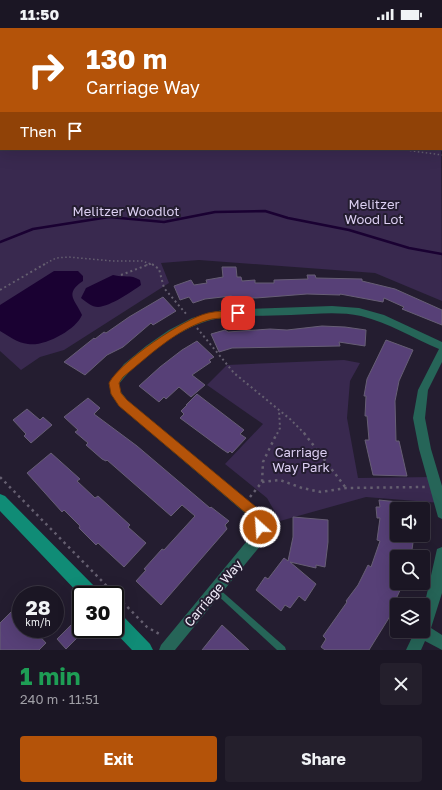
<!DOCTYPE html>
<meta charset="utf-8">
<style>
body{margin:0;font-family:"Golos Text",sans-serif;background:#241f2c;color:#f1f3f6;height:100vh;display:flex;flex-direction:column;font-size:15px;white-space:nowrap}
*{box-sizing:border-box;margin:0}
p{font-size:13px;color:#a09fa6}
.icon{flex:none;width:22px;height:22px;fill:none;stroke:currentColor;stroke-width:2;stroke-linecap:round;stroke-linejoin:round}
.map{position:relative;height:622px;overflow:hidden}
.sheet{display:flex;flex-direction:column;background:#1b1624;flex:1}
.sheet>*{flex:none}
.banner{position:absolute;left:0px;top:0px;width:442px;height:122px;box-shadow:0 4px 16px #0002,0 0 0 1px #393541;background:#b45309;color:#fff;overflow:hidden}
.buttons{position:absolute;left:390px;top:474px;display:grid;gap:8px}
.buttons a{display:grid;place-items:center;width:40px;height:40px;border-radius:4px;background:#1b1624;box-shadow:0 4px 16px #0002,0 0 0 1px #393541;font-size:20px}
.speed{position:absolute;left:12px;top:558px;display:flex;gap:8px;font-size:20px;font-weight:700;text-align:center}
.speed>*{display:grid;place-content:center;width:52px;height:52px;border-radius:50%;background:#1b1624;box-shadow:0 4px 16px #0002,0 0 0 1px #393541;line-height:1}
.speed small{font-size:10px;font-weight:400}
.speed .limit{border:2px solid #111;border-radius:6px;background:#fff;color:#111}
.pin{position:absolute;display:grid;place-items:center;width:34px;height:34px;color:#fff;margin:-17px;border-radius:8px;box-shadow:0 2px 6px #0006}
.me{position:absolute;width:44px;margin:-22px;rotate:334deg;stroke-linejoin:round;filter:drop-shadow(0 0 3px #0008)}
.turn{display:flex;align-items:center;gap:14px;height:84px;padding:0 20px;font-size:18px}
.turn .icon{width:52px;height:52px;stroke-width:2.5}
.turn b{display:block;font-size:28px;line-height:34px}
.then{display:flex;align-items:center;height:38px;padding:0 20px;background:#0003;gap:8px;font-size:15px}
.round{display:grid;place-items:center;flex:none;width:42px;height:42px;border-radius:4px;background:#241f2c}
.summary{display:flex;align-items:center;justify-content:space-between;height:68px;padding:0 20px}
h1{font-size:24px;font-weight:700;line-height:30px;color:#1e9e55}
.action{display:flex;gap:8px;margin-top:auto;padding:8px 20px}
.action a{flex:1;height:46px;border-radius:4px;background:#b45309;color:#fff;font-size:16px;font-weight:700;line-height:46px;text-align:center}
.action a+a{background:#241f2c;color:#f1f3f6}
.status{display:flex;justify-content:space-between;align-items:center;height:28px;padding:0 20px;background:#1b1624;direction:ltr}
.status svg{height:11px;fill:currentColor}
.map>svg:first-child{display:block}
</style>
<div class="status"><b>11:50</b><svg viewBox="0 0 49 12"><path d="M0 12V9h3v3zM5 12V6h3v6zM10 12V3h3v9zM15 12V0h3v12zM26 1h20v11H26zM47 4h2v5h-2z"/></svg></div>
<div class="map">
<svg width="442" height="622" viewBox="0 0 442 622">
<rect width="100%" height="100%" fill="#241d30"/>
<g fill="#39294f">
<polygon points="441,117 442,273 375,245 199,232 161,235 169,255 64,322 40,329 21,342 0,323 0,123 9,121 441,121"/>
<polygon points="344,332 360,335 350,353 347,390 358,450 433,449 441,475 366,469 280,493 267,470 225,436 263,396 207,357 227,337"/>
</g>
<g fill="#1a0132">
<path d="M54,243H78L83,248V253C64,266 75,271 82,287C76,302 44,319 28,316C17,315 9,308 0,303V277Z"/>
<path d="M113,247C124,250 130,246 140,252L141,257C131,264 111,278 98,279C92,279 86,274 81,270L86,260Z"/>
</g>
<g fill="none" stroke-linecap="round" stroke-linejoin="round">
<polyline stroke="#1a0132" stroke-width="2.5" points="0,214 33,201 109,189 164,194 215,184 265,183 288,190 349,202 409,220 442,226"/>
</g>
<g fill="#574077" stroke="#675e75">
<polygon points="222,239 236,239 237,249 241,249 242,253 255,252 255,255 274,255 274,252 308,251 307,247 315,247 316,250 362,251 362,253 395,261 442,282 442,297 402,281 404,279 384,270 383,274 340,266 340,267 307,266 256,270 234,269 231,268 205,271 193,275 189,269 180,272 174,258 191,252 194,257 207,255 206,252 223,249"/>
<polygon points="163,269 176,283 153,297 151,295 123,319 107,327 85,347 64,334 94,310 95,311 104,304 106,305 129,289"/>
<polygon points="322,298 345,299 366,302 365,318 339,314 340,318 232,320 219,324 211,306 225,302 228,304 270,301 287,302"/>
<polygon points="386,312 413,322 399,353 395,373 396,413 399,413 407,448 373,447 365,412 369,412 367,388 365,388 366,368 364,368 367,351"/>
<polygon points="197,313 214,329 209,332 211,334 192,347 205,357 191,369 179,359 166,371 164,369 159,374 139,358 160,339 182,322"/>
<polygon points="197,366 244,402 240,406 246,410 232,425 230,423 228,425 222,421 180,390 184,386 181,383 187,377 186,377"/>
<polygon points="88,370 100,380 94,386 137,418 210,480 211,479 229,493 225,497 227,501 161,577 136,553 146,542 144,541 162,521 164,522 195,488 182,477 171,488 107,432 106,433 102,431 86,417 88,415 75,404 78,402 64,389"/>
<polygon points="27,381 40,392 43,389 52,397 31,415 24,408 26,406 13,392"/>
<polygon points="51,425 80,451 77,453 95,470 98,468 130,497 128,499 146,515 124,539 98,515 96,517 79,500 80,498 64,482 62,484 27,445"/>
<polygon points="379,472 417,476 417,481 397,481 397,507 414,507 411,529 397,529 397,555 402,558 390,584 392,585 369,622 325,622 321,619 326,611 323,608 347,574 346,573 358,557 368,537 371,539 380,513 377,512 380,490 377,490 376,479 380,479"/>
<polygon points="293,489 328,492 328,514 325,539 316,537 316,540 290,534 316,556 305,573 299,568 290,580 285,577 281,583 256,562 265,549 268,551 284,530 288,533 293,509"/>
<polygon points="14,581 21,589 21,601 33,601 46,615 39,622 0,622 0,595"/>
<polygon points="71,597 80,607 66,621 57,611"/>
<polygon points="222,597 249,622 202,622"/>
</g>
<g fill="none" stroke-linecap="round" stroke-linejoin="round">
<polyline stroke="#655f70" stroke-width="1" stroke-dasharray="1 2" stroke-linecap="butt" points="323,1 325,0"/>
<g stroke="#655f70" stroke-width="1.5" stroke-dasharray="1.5 2.5" stroke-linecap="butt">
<polyline points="398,121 442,127"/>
<polyline points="43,237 56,230 69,229 112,233 142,233 154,237"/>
<polyline points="146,237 151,236"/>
</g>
<g stroke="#655f70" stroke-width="2" stroke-dasharray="2 3" stroke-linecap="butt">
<polyline points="152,236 159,241 164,260 187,287"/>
<polyline points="121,247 150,236"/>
<polyline points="0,262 45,236"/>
<polyline points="197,300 234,345 290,391 305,406"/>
<polyline points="277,406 280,400 279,382"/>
</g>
<g stroke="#655f70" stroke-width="2.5" stroke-dasharray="2.5 4" stroke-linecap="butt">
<polyline points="304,405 346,460"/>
<polyline points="0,449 147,599 161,607"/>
<polyline points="262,454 280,452 302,460 321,464 346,460 425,459"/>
<polyline points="250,469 262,454 263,434 277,405"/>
</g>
<polygon fill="#266558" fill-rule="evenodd" points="216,559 218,560 285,619 286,622 277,622 214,564 213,562 214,560"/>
<g fill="#266558" fill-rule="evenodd">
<polygon points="0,0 6,0 6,1 1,2"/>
<polygon points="145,0 151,0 152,1 146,1"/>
<rect x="224" y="0" width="6" height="1"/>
<polygon points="396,0 402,0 403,1 397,1"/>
<rect x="441" y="26" width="1" height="4"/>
<rect x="441" y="95" width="1" height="5"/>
<rect x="0" y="102" width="1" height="4"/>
<path d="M332,278L359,280L384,287L442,314V334L428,362L425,390L431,421L442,458V491L438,489L419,421L413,390L418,362L439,321C413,310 389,295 361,288C339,283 314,286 291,287C269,288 245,287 222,290C186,294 141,328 119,356L121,364L127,372L262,484L266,499L261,517L175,622H159L161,617L251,508L254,499L252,491L119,378L111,366L109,355L124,336L146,318L169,302L192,290L222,282Z"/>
<polygon points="442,519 442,565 431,600 442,607 442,622 425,613 421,622 406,622 415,603 423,603 423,583 437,521"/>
</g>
<g fill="#108c76" fill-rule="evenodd">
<polygon points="0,466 5,468 97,561 99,567 81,567 81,568 0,483"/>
<polygon points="115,584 121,586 150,616 153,622 132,622 112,601 115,601"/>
</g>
</g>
<path fill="#b45309" stroke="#753606" d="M238,282L243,285L241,287C230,291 218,289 208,292C175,302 149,328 123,349L119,355L121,365L127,372L262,484L266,499L264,503L260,505L256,503L253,491L119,378L111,366L109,355C121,333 183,291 208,285C217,283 228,283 238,282Z"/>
<g text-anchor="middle" stroke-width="4" stroke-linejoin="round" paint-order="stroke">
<g font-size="13" fill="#dccff2" stroke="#241d30">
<text x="374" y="181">Melitzer<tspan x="374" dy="15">Wood Lot</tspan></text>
<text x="126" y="188">Melitzer Woodlot</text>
<text x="301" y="429">Carriage<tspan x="301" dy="15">Way Park</tspan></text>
</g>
<g font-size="13" fill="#f2edfa" stroke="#241d30">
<text transform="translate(213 565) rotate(-50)" y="5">Carriage Way</text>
</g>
</g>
</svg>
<div class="buttons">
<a><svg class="icon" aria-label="sound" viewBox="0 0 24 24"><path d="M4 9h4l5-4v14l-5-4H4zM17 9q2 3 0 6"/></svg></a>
<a><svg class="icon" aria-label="search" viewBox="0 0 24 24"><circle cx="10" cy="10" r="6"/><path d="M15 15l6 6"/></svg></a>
<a><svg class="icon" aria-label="layers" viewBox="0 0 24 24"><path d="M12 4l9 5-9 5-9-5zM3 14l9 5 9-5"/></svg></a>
</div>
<div class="speed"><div>28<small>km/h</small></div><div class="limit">30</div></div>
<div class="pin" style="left:238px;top:285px;background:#d93025"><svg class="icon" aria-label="arrive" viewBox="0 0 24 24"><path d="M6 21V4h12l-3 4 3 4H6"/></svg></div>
<svg class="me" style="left:260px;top:499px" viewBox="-20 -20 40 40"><circle r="17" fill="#b45309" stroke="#fff" stroke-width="3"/><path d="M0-11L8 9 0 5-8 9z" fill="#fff"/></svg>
<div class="banner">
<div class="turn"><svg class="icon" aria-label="right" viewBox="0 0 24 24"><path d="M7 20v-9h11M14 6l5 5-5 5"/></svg><div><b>130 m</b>Carriage Way</div></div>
<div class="then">Then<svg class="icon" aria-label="arrive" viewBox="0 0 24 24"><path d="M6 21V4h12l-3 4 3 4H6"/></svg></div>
</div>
</div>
<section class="sheet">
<div class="summary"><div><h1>1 min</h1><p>240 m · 11:51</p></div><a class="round"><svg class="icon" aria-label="close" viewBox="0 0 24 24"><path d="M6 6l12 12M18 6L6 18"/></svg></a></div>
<div class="action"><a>Exit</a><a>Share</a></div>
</section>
